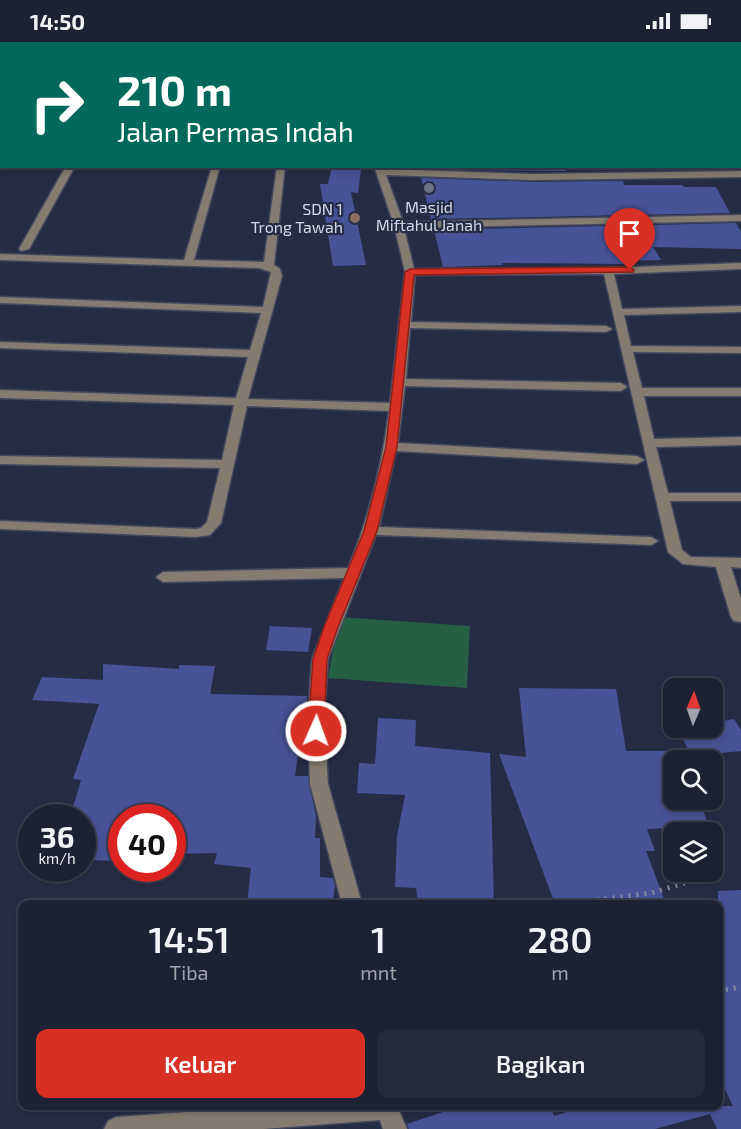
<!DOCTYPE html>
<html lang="id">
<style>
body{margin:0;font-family:"Exo 2",sans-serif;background:#25293c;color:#f1f3f6;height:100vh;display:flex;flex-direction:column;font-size:22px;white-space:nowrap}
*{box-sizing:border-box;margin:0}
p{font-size:20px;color:#a0a3ac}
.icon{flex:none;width:33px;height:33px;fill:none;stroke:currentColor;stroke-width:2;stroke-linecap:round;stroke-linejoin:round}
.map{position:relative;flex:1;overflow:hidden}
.panel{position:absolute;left:18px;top:858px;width:705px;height:210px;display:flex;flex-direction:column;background:#1d2134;border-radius:12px;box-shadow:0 3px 9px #0003,0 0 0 2px #3b3e4f}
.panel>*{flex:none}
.banner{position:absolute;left:0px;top:0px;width:741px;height:126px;box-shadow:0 3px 9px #0003,0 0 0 2px #3b3e4f;background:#00695c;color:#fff;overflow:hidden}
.needle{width:39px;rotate:2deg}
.tools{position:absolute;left:663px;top:636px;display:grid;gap:12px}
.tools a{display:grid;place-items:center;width:60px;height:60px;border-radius:12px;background:#1d2134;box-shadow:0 3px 9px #0003,0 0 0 2px #3b3e4f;font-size:30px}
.speed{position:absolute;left:18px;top:762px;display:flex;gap:12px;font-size:30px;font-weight:700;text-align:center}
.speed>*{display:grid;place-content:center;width:78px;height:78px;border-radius:50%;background:#1d2134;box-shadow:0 3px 9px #0003,0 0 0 2px #3b3e4f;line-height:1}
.speed small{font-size:15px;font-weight:400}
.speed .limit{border:9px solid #d22;background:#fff;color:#111}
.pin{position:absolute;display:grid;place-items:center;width:51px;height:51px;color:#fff;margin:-62px -26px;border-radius:50% 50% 50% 0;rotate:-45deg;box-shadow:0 0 6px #0007}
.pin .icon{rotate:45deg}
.me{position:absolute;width:66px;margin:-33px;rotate:2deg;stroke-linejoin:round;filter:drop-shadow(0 0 4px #0008)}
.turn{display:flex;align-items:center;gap:21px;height:126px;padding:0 18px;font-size:27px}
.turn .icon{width:78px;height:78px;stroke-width:2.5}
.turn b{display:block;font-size:42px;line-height:51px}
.eta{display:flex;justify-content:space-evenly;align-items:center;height:102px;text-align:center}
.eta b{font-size:36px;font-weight:600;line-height:42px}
.primary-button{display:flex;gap:12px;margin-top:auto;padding:12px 18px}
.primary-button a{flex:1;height:69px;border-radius:12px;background:#d93025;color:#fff;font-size:24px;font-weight:600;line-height:69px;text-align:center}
.primary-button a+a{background:#25293c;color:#f1f3f6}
.status{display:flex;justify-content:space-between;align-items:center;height:42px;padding:0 30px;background:#1d2134;direction:ltr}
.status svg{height:16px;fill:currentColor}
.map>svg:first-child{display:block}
</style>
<div class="status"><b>14:50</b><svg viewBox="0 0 49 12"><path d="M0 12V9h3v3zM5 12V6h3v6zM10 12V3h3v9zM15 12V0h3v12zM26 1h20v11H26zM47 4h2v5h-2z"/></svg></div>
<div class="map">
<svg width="741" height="1087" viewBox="0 0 741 1087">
<rect width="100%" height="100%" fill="#272c45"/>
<polygon fill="#266044" points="339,575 470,584 467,646 328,636"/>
<g fill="#475397">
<polygon points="332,124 361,128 358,151 351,150 366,223 333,224 320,142 328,142"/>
<polygon points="468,124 564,124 566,129 469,128"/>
<polygon points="421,136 533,140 623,139 624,143 682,143 684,145 716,145 730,171 431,177"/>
<polygon points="736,181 741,190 741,207 653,205 661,218 623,219 624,222 502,221 503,223 443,225 434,188"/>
<polygon points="270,584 312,586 308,610 266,608"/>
<polygon points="103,622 179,627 179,623 215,624 210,652 307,654 306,678 303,678 295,734 308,734 316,775 315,796 320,796 320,835 333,836 335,844 333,860 284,857 283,862 247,861 251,826 214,822 217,811 172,812 172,776 122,776 122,819 82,818 88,782 82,782 82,776 70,776 81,738 73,737 99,662 32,658 42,635 103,638"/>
<polygon points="519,646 616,647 626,709 678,709 680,718 674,718 674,758 699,758 709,784 647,787 655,809 646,809 666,862 555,862 499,712 526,715"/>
<polygon points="378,676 416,678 415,704 490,711 494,862 418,862 416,846 395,845 397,794 405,753 357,751 359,721 375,722"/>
<polygon points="734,677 741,688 741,709 691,714 678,686 712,686 712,681"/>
<polygon points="741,848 741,1087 717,1087 710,1072 655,1087 409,1087 407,1082 461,1064 550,1064 554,1074 586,1064 733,1064 718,1033 718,849"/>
</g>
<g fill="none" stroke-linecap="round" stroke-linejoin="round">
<defs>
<g id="minor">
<polygon points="264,0 270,0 271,2 264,2"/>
<polygon points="397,0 403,0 404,2 397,2"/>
<rect x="644" y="0" width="6" height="2"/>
<rect x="740" y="8" width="1" height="4"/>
<rect x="0" y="32" width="2" height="4"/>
<rect x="740" y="90" width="1" height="4"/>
<polygon points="0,109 2,109 0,116"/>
<polygon points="66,124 75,124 29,207 21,209 19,207"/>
<path d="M212,124H220L194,218L264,220L277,124H285L274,223L280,227L282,234L248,357L390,361L405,230L394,183L374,124H382L384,127L533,132L741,129V135L533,138L386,133L403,180L741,173V179L404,186L414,227L608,226L741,221V227L614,232L622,267L741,264V270L624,273L631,304L741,305V311L633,310L642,346H741V354H644L654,397L741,395V403L656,405L668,451H741V459H670L682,508L691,515L741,516V526L731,525L741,557V580L734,579L731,575L716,525L683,522L668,510L604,232L415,233L411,280L606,284L612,287L606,290L410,286L406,337L621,341L627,345L621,349L405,344L398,401L637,414L644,418L637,422L396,409L379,485L651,495L658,499L651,503L376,493L328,617L324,673L328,742L362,862H342L310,742L308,673L312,617L344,536L163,540L156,535L163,530L348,526C369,476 382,423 389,369L247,364L221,481L210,493L196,495L0,487V479L196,487L201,486L207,480L220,426L0,422V414L222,418L234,363L0,356V348L236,356L248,315L0,306V300L250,308L261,271L0,261V255L263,265L271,230L259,226L0,218V212L184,218Z"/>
<polygon points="272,1064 397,1064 407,1087 383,1087 380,1078 263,1087 104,1087 108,1079 116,1075"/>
</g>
</defs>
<use href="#minor" stroke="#43485f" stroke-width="3"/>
<g stroke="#858a9e" stroke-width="5" stroke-dasharray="2 6" stroke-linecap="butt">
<polyline points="565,862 651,851 705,835"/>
<polyline points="718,949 741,945"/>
</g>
<use href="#minor" fill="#847c70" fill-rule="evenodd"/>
</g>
<polygon fill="#d93025" stroke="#8d1f18" stroke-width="1.5" points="630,225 634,228 633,230 414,233 397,405 377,489 338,585 327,617 324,689 322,693 311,693 308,689 313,617 324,585 364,489 386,405 405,230 410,227"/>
<circle fill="#6b7280" stroke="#272c45" stroke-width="2" cx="429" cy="146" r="6"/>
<circle fill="#8d6e63" stroke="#272c45" stroke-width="2" cx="355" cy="176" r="6"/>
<g text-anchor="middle" stroke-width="4.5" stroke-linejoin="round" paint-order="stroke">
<g font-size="16" fill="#d4d8e8" stroke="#272c45">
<text x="429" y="171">Masjid<tspan x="429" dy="18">Miftahul Janah</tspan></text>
<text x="343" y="173" text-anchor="end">SDN 1<tspan x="343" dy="18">Trong Tawah</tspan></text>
</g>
</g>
</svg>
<div class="tools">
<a><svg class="needle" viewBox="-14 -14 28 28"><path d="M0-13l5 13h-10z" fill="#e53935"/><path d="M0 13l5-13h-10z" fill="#a0a3ac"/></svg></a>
<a><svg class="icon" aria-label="search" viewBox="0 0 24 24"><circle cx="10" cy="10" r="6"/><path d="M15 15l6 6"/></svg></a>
<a><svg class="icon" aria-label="layers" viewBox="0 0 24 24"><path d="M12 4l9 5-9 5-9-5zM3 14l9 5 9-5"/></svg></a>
</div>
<div class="speed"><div>36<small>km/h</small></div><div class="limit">40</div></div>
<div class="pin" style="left:630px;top:228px;background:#d93025"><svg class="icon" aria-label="arrive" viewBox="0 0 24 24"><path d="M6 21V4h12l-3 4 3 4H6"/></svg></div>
<svg class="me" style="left:316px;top:689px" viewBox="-20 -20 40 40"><circle r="17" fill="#d93025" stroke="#fff" stroke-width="3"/><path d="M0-11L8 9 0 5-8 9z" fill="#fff"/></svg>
<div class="banner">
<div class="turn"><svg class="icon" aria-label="right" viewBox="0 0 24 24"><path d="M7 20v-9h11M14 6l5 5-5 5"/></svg><div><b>210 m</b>Jalan Permas Indah</div></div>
</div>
<section class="panel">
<div class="eta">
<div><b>14:51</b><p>Tiba</p></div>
<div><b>1</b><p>mnt</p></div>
<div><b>280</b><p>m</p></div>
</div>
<div class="primary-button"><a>Keluar</a><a>Bagikan</a></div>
</section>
</div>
